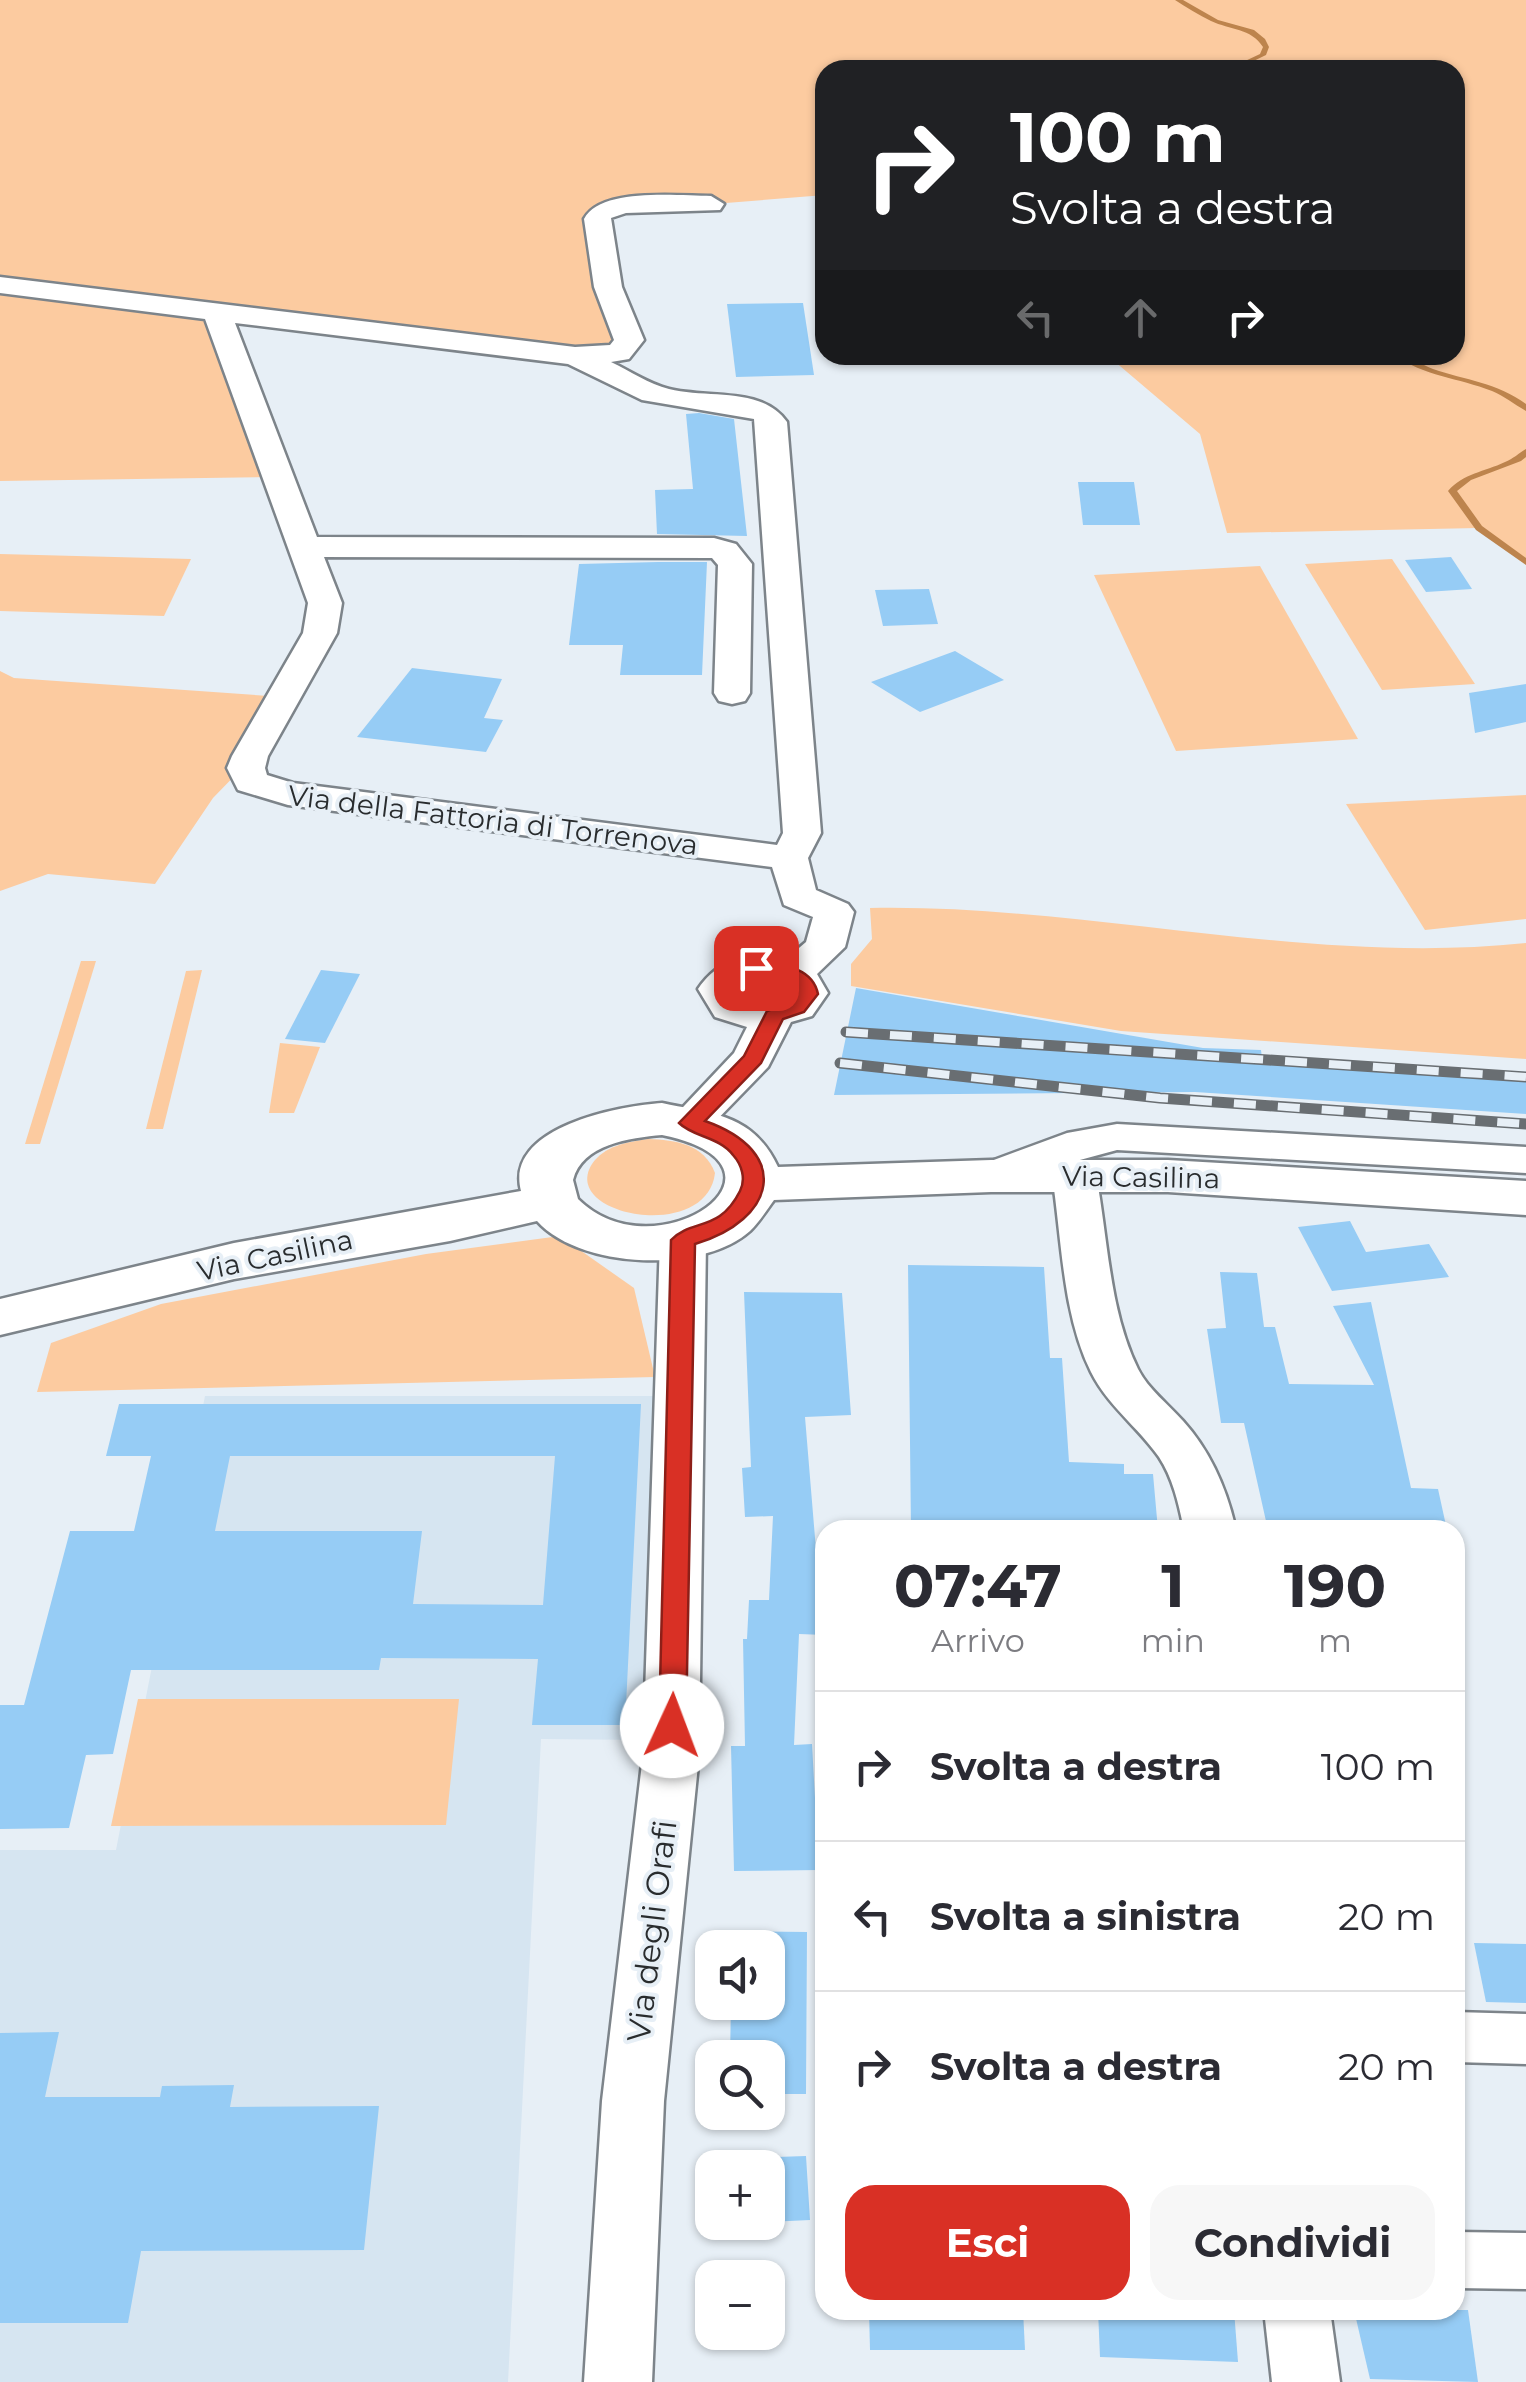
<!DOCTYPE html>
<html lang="it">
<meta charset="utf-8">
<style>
body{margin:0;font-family:Montserrat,sans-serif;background:#f7f7f7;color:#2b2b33;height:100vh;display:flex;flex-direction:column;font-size:38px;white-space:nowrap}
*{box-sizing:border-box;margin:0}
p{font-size:32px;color:#7c7c81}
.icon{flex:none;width:55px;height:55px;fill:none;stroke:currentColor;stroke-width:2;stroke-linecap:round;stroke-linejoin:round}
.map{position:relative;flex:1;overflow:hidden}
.side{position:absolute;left:815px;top:1520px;width:650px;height:800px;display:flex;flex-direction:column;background:#fff;border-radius:30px;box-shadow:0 2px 8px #0004}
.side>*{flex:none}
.guide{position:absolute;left:815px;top:60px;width:650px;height:305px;border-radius:30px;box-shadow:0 2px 8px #0004;background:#202124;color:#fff;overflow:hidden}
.controls{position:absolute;left:695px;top:1930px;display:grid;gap:20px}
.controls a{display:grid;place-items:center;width:90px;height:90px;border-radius:20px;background:#fff;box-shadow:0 2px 8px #0004;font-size:50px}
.pin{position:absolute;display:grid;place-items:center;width:85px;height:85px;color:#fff;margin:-42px;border-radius:20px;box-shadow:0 5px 15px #0006}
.me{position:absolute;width:110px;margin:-55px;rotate:2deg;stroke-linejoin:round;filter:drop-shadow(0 0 8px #0008)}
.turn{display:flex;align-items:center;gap:35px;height:210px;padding:0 30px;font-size:45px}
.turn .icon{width:130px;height:130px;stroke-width:2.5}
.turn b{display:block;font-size:70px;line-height:85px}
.lanes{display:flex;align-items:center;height:95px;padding:0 30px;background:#0003;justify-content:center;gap:50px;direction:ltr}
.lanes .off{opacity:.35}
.eta{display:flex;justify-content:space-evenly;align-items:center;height:170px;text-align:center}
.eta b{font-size:60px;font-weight:700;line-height:70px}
.primary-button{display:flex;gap:20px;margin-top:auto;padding:20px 30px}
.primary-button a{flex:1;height:115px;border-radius:30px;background:#d93025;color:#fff;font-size:40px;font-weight:700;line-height:115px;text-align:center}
.primary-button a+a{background:#f7f7f7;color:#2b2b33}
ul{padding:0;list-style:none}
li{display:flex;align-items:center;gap:30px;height:150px;padding:0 30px;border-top:2px solid #e1e1e2}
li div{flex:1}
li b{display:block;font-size:38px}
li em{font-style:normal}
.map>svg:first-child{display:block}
</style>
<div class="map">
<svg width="1526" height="2382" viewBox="0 0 1526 2382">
<rect width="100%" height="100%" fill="#e7eff6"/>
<polygon fill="#d6e5f1" points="205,1396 657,1396 645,1740 541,1739 508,2382 0,2382 0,1850 116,1850"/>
<g fill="#fccba0">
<polygon points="0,0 1526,0 1526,562 1478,528 1227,533 1200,434 1107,355 1455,355 1455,70 825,70 825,195 600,213 619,353 217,312 277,477 0,481"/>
<polygon points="0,554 191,559 164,616 0,611"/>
<polygon points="1392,559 1475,684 1382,690 1305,564"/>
<polygon points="1260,566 1358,739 1176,751 1094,575"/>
<polygon points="0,671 14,678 284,697 248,762 213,798 155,884 48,874 0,891"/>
<polygon points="1526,795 1526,919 1425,930 1346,804"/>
<path d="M870,908C1089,904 1307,966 1526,943V1059L1121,1031L851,986V964L872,939Z"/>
<polygon points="81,961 96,961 40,1144 25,1144"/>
<polygon points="202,970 163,1129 146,1129 186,971"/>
<polygon points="280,1043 320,1047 294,1113 269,1113"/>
<path d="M648,1139C676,1140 704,1144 715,1173C707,1243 559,1216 592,1164C604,1146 627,1142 648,1139Z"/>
<polygon points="560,1236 634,1288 655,1377 37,1392 51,1343 161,1304 426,1254"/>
<polygon points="138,1699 459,1699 446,1825 111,1826"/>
</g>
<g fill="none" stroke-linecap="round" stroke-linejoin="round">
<g fill="#bd844d" fill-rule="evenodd">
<path d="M1175,0H1183L1218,20L1254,30L1265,39L1269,47L1266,55L1235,70H1226L1260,54L1263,47C1251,28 1230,30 1211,21C1199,15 1186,7 1175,0Z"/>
<path d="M1395,355C1409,355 1420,364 1433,369C1465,380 1498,383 1526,404V411C1514,404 1504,396 1492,391C1459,378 1423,376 1395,355Z"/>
<path d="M1526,449V457L1521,461L1471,480L1457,491L1482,526L1526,558V565L1476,530L1448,491C1464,473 1484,472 1505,462C1513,459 1519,453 1526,449Z"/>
</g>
</g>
<g fill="#96ccf5" fill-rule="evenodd">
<polygon points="803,303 814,375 736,377 727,304"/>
<polygon points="699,413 734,419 747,536 657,534 655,490 693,489 686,414"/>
<polygon points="1078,482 1134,482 1140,525 1083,525"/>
<polygon points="1451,557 1472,589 1426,592 1405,560"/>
<polygon points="658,562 707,562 702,675 620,675 623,645 569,645 579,564"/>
<polygon points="929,589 938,624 883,626 875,590"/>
<polygon points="955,651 1004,680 920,712 871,682"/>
<polygon points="412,668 502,679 484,718 503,720 486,752 357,737"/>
<polygon points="1526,684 1526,722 1475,733 1469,693"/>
<polygon points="321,970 360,974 325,1043 285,1039"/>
<polygon points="856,988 1203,1048 1261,1050 1262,1058 1526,1076 1526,1114 1195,1092 834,1095"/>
<polygon points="1350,1221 1366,1252 1429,1244 1449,1277 1332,1291 1298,1227"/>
<polygon points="908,1265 1044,1267 1050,1358 1062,1358 1069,1462 1124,1464 1124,1474 1153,1474 1158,1530 911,1530"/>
<polygon points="1220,1272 1257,1273 1264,1327 1275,1327 1289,1384 1374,1385 1333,1306 1371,1302 1411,1488 1438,1489 1447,1530 1268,1530 1244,1423 1221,1423 1207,1329 1226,1328"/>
<polygon points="744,1292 842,1293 851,1415 805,1417 818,1574 825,1574 825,1635 799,1634 794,1745 812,1744 819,1870 734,1871 731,1746 745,1746 743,1639 747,1639 749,1600 769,1600 773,1516 745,1517 742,1468 751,1467"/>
<path d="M119,1404H641L625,1725H532L538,1659L381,1658L379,1670H131L113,1754L86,1755L69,1828L0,1829V1705H24L70,1531H134L151,1456H106ZM230,1456H555L543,1605L413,1604L422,1531H215Z"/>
<polygon points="733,1931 807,1932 806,2094 768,2094 768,2058 730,2058 731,2002 768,2002 768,1948 733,1948"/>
<polygon points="1474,1943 1526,1944 1526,2003 1486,2002"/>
<polygon points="59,2032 45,2097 160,2097 162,2086 234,2085 230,2107 379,2106 364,2250 141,2251 128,2323 0,2323 0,2033"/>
<polygon points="806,2156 810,2220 768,2222 768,2168 721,2168 720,2159"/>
<polygon points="869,2310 1023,2310 1025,2350 870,2350"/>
<polygon points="1098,2310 1234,2310 1238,2362 1100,2357"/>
<polygon points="1354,2310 1468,2310 1478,2382 1370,2379"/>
</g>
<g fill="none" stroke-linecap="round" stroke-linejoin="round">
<defs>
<g id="minor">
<path d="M711,196L724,204L720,210L626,213L611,218L622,287L644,340L629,359L611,362C630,371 649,384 669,389C708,399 762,386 787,422L821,833L808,858L816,890L848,904L854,912L845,947L817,974L828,993L812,1016L791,1022L768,1067L705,1132L690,1136L675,1132L668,1123L734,1053L747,1027L715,1017L698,989C719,958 751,950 786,959L806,942L813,917L784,905L772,867L288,805L238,790L227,768L232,756L303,633L308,603L205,319L0,293V277L575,347L610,345L614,340L594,287L584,219C601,187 678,196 711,196ZM235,323L568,364L642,400L754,419L783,833L777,845L293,783L267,775L265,768L268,756L337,633L342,603L324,557L712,558L718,565L714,693L719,701L732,704L745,701L750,693L752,564L736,544L714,538L317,537ZM767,979L785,988L782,998L751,1003L742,997L743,986Z"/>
<path d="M1117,1124L1526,1147V1173L1117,1150L1065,1164L1090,1166L1096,1175C1108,1238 1109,1311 1138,1369C1148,1389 1168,1404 1183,1421C1211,1452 1227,1490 1236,1530H1184C1179,1505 1173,1478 1159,1457C1138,1427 1108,1406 1091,1372C1062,1313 1062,1239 1052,1175L1057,1167L991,1189L975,1185L969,1176L975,1167L1067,1133Z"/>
<polygon points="683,1226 699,1230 706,1240 699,1755 664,2101 652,2382 584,2382 602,2101 643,1755 660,1240 667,1230"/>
<polygon points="1455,2012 1526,2014 1526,2064 1455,2062"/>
<polygon points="1455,2232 1526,2233 1526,2289 1455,2288"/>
<polygon points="1264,2310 1330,2310 1340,2382 1272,2382"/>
</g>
<path id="major" d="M662,1103C714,1114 753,1114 778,1167L991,1160H1168L1526,1181V1215L1168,1192H991L774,1200C767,1210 759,1222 750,1231C702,1274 580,1269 537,1221L450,1241L234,1279L0,1335V1299L234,1243L521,1191C504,1127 619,1106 662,1103ZM662,1135C813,1166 657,1277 578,1199L573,1180C582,1144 630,1138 662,1135Z"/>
</defs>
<use href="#minor" stroke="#7d848a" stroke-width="5"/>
<use href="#major" stroke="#7d848a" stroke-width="5"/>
<use href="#minor" fill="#fff" fill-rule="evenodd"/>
<use href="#major" fill="#fff" fill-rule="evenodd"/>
<defs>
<g id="rail">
<polyline points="846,1032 1526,1077"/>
<polyline points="840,1063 1160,1098 1526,1124"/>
</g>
</defs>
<use href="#rail" stroke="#696e72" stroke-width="11"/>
<use href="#rail" stroke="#e7eff6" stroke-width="8" stroke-dasharray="22" stroke-linecap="butt"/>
</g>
<path fill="#d93025" stroke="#8d1f18" stroke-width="2.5" d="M756,961C779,965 812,965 818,994L804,1012L783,1019L761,1063L705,1121C793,1152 776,1220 695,1244L686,1726L682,1733H663L659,1726L671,1240C692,1218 719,1233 740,1191C746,1179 742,1165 733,1155C720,1137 693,1137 679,1123L744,1056L767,1011L790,1003L797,993L787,979L748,972L745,968Z"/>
<g text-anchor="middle" stroke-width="8" stroke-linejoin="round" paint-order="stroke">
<g font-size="28" fill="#292c2e" stroke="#e7eff6">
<text transform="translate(493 820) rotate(7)" y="10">Via della Fattoria di Torrenova</text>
<text transform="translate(1141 1177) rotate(1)" y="10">Via Casilina</text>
<text transform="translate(275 1255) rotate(-12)" y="10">Via Casilina</text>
</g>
<g font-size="32" fill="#292c2e" stroke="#e7eff6">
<text transform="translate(652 1931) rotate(-83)" y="11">Via degli Orafi</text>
</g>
</g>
</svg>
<div class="controls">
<a><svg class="icon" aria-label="sound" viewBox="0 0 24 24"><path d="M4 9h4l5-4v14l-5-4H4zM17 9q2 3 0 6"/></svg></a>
<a><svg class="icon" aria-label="search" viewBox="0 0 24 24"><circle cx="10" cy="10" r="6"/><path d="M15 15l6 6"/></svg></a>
<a>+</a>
<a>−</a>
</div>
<div class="pin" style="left:756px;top:968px;background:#d93025"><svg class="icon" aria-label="arrive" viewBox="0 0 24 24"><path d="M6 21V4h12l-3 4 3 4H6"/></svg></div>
<svg class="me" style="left:672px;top:1726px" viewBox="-20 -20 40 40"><circle r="19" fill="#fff"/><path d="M0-13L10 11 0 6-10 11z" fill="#d93025"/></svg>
<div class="guide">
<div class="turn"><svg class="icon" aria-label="right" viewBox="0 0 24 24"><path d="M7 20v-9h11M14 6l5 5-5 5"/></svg><div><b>100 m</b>Svolta a destra</div></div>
<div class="lanes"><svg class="icon off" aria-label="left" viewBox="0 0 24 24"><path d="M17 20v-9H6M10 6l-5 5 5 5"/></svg><svg class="icon off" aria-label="ahead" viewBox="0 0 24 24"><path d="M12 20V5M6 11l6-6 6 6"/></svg><svg class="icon" aria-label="right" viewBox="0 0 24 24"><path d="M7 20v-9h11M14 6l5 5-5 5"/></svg></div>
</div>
<section class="side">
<div class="eta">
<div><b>07:47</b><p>Arrivo</p></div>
<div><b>1</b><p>min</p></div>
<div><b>190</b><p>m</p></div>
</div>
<ul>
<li><svg class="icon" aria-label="right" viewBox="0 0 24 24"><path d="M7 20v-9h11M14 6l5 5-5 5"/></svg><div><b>Svolta a destra</b></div><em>100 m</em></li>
<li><svg class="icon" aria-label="left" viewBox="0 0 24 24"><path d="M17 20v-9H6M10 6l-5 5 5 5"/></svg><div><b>Svolta a sinistra</b></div><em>20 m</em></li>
<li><svg class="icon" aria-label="right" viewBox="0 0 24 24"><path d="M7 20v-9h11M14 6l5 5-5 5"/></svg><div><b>Svolta a destra</b></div><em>20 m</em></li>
</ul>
<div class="primary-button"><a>Esci</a><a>Condividi</a></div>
</section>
</div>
